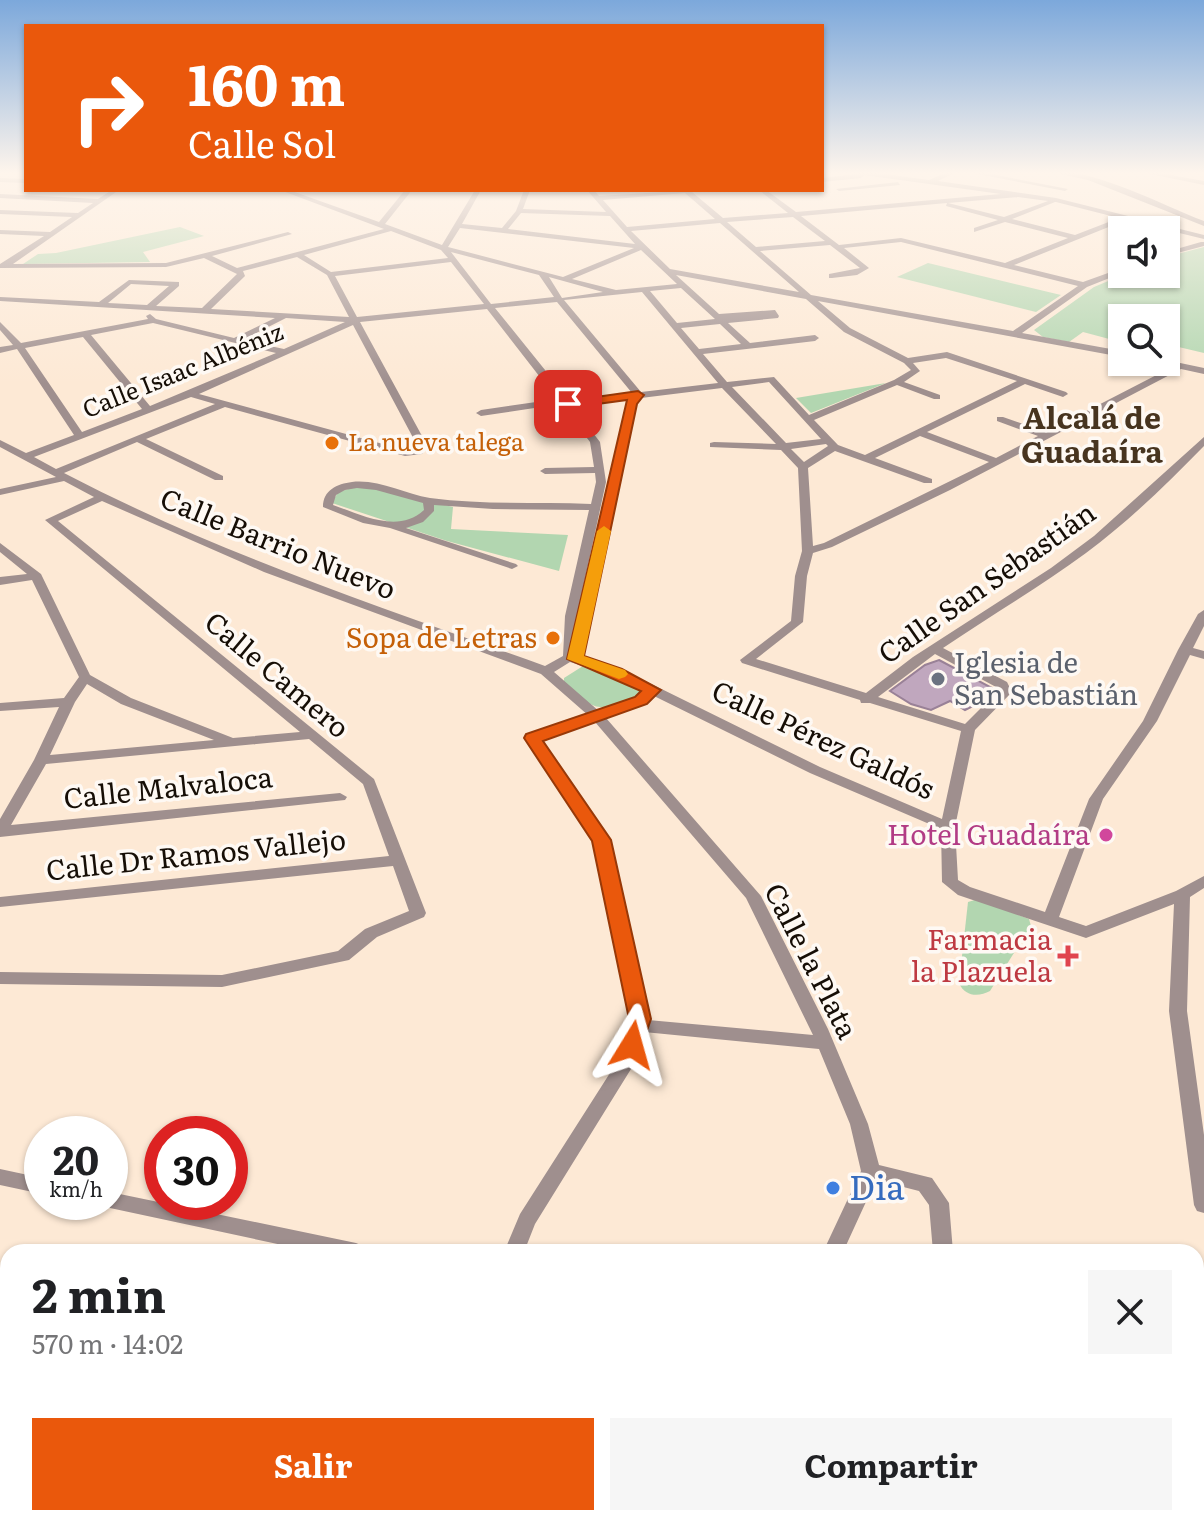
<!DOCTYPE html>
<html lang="es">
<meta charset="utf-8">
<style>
body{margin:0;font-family:Literata,serif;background:#f6f6f6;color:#202124;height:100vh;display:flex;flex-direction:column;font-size:30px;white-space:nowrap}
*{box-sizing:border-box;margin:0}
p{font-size:26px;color:#757577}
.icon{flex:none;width:44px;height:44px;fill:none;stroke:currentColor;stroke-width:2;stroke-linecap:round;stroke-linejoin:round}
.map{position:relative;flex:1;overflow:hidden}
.details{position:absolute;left:0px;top:1244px;width:1204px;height:282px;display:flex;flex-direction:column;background:#fff;border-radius:24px 24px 0 0;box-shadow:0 2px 6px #0004}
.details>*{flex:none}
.guide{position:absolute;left:24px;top:24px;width:800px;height:168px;border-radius:0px;box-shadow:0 2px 6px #0004;background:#ea580c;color:#fff;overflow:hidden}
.buttons{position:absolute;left:1108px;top:216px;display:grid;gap:16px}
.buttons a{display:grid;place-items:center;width:72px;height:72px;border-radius:0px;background:#fff;box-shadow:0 2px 6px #0004;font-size:40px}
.speed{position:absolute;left:24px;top:1116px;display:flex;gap:16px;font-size:40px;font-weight:700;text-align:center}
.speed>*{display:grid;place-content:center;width:104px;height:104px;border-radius:50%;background:#fff;box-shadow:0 2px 6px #0004;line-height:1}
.speed small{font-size:20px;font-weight:400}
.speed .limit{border:12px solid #d22;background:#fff;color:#111}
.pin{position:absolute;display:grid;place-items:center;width:68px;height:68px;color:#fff;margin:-34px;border-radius:16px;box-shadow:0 4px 12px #0006}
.me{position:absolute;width:88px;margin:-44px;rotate:8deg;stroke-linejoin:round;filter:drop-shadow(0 0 6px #0008)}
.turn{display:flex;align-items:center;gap:28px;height:168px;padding:0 32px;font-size:36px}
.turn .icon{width:104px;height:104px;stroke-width:2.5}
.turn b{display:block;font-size:56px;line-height:68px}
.round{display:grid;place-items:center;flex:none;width:84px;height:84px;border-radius:0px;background:#f6f6f6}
.overview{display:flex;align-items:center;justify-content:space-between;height:136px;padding:0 32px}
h1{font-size:48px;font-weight:700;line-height:60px}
.cta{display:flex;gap:16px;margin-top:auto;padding:16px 32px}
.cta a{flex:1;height:92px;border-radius:0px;background:#ea580c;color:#fff;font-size:32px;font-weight:700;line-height:92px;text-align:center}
.cta a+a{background:#f6f6f6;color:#202124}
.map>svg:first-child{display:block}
</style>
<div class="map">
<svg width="1204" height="1525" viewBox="0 0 1204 1525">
<rect width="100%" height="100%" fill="#fde9d5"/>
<g fill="#b2d6b0">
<polygon points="180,227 204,236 143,252 150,262 23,264 38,254 56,253"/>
<polygon points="1204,247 1204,353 1166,344 1166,318 1122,318 1122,336 1113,340 1083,332 1069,342 1043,337 1034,330 1094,287 1125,274 1166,274 1166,257"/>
<polygon points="928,263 1061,295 1036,312 897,277"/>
<polygon points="886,383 811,413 796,398"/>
<polygon points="362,485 453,507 451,529 568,535 559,571 447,541 332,503 338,492"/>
<path d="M583,666L595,667L640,686L643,692L641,697C597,711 598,714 564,683V678Z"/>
<path d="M978,899L1029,919L1031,926L990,991C979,997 965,997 959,983L968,902Z"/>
</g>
<polygon fill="#c0a7be" stroke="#998197" stroke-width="2" points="939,660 994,689 994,690 985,700 965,710 950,701 931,710 911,704 890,691 925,665"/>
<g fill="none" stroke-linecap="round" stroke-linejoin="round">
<g fill="#9f8f8e" fill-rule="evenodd">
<path d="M846,171H861L929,180L950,171H958L938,181L1056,198L1204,235V239L1126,220L1014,265L1083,282L1122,268V273L1087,287L1022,333L1122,351V357L818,301L850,328L908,358L947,352L1066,392L1068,394L1063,397L1025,384L927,432L996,458L1038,436L997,421V417H1003L1046,432L1172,367L1157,362L1166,360L1204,368V374L1181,369L950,490L832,547L813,553L807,576L803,622L756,659L866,693L913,657L1051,568L1094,536L1204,437V446C1167,484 1129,521 1086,553C1040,587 990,616 943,648L1007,682L1012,692L975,730L955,827L958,880L970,887L1045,912L1089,799L1143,721L1178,650L1198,614L1204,610V626L1193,648L1204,651V659L1190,655L1157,721L1103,799L1059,917L1086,926L1176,891L1204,876V888L1190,897L1187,1011L1204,1135V1213L1197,1211L1194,1205L1169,1011L1174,904L1086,938L958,895L942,882L941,829L810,773L654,696L646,703L606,718L761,896L828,1029L868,1124L879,1165L932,1178L949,1203L953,1252H933L929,1205L919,1191L876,1180L843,1252H823L861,1171L850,1124L819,1049L644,1032L631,1069L535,1224L524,1252H504L520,1214L617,1062L631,1019L595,840L526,738L528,735L589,716L541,674L264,572L102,501L58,521L374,779L426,913L424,917L377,937L349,960L222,987L0,984V972L222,975L338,951L365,929L409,911L393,866L0,907V897L389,856L363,784L309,739L46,764L11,825L340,793L347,797L345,800L0,837V819L34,760L59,707L0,711V703L64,698L79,677L32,580L0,585V577L27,574L0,552V543L41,574L90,675L131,698L233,738L300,732L45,520L94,497L64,481L0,495V489L56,477L0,447V440L26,453L74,435L17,349L0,353V347L13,345L0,330V322L21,343L148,319L146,316L150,314L156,319L234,338L275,318L0,301V297L99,302L129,280L179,282V286L156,306L202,308L237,274L204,258L166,267L0,268V264L44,236L0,234V230L50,232L72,217L0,214V210L78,213L93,203L0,198V194L98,199L112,190H119L13,264L166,263L288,232L292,234L212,256L237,268L384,229L280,190H289L379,222L405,190H412L385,224L442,245L475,190H481L462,224L502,228L516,211L524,190H530L523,209L606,212L587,190H594L599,196L696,190L692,192L723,218L788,213L759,190H766L796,212L1001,194L864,175L861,178L822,182V178L859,174ZM685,193L715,219L627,227L603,200ZM1018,197L1048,201L1004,217L948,203ZM1055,202H1056L1119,218L1075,235L1012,219ZM947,203L946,206L998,220L974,228V232L1005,222L1068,238L1005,263L901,238L839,245L801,216ZM521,213L610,216L635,244L508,229ZM793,217L825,241L756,247L727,222ZM720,223L799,292L670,269L631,231ZM460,228L634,248L563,277L448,247ZM391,231L441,250L448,258L331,272L304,255ZM901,242L1078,286L1013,331L811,295L760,251L830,245L860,268L829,274V278H832L857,275L869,268L844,248ZM641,250L677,284L616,290L572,279ZM451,252L539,275L554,297L491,304ZM297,257L327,275L349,317L211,309L245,276L243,271ZM451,262L484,304L357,317L335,276ZM676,275L806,299L844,332L904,363L911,370L894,380L809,415L774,377L727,382L703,354L815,341L819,338L815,335L750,343L728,323L778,318L779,316L775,310L719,314ZM549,277L603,292L562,298ZM131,284L169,286L147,305L108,303ZM681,288L715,319L677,323L650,291ZM642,292L718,383L641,392L564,300ZM557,302L632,393L570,401L495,308ZM487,309L557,399L481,410L476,413L481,416L561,404L590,442L594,467L545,468L540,471L545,474L595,473L596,482L591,504C537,502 483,505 430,498C404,494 379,479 352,482C337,484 323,490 323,507L363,523L390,528L512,569L518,566L516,564L406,528L423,522L434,511V505L493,509L589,510L565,616L563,656L545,666C383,608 217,553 64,473L137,442L215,480H223V476L146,439L225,407L405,456L422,454L428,447L360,322ZM286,318L345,322L284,349L243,340ZM153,323L276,353L150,406L91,335ZM720,324L741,344L699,349L681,328ZM353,325L418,447L415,449L405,450L199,394ZM83,337L142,409L82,432L25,348ZM946,358L1017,381L865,455L838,445L814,420L897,385L934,399H940V395L904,382L920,371L913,363ZM769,382L821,439L786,443L732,387ZM722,388L776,444L714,442L710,443V447L781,450L798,468L802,551L795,576L791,621L740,660L742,663L860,700L861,703H870L961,731L942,819L820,767L621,669L582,658L589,631L636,404L641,398ZM191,397L215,404L56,469L34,457ZM629,399L626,403L576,633L577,616L606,482L600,442L572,406ZM920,436L989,462L824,543L813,546L808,468L835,451L924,483H932V479L875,458ZM826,444L828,446L804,462L791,449ZM357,488L376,490L423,503L424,510C398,534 362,515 333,505L336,495L345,490ZM935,654L996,687L998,691L965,724L878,697ZM570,662L611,675L644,691L636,697L600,712L554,672ZM87,684L121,704L214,740L50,755L75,702ZM595,722L746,898L813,1035L648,1020L609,840L541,740Z"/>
<polygon points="962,171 975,171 1068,189 1065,191"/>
<path d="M1047,171C1096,169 1158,203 1204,221V226L1088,180Z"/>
<polygon points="1136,171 1148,171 1204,181 1204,185"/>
<polygon points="0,178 26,179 26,183 0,182"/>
<polygon points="898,182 900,185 839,191 836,189"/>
<polygon points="1201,242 1204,242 1204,246 1166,256 1166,252"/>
<polygon points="0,1169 42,1178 42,1194 0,1185"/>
<polygon points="110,1192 356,1243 363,1246 366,1252 315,1252 110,1208 103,1206 101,1202 110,1202"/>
<polygon points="0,1449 8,1452 8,1481 0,1478"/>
<polygon points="34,1518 63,1518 66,1525 37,1525"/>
<polygon points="208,1518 234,1518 231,1525 205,1525"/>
<polygon points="495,1518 519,1518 517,1525 493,1525"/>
<polygon points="715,1518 739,1518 737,1525 713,1525"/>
<rect x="935" y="1518" width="24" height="7"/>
</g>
</g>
<linearGradient id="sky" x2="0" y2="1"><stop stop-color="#7ca8db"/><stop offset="0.45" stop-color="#fef5ec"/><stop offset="1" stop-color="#fef5ec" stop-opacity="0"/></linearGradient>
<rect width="1204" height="384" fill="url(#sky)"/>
<polygon fill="#ea580c" stroke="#983908" stroke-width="2" points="638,391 644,395 637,404 584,656 622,669 661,690 647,704 543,741 611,840 651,1019 640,1051 632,1053 624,1051 620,1045 629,1019 592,841 524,738 526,734 635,697 641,691 567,659 627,400 568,408 562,404 568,401"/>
<polygon fill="#f59e0b" points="604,526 611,531 584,656 625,670 628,674 625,677 619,679 567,659 597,531"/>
<g fill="#e8710a" stroke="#fef9f4" stroke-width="3">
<circle cx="332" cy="443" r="8"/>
<circle cx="553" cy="638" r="8"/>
</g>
<circle fill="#6b7280" stroke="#fef9f4" stroke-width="3" cx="938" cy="679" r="8"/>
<circle fill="#d1479c" stroke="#fef9f4" stroke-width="3" cx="1106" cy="835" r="8"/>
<path fill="#e0444e" stroke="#fef9f4" stroke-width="3" d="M1064 944h8v8h8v8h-8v8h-8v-8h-8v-8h8z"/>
<circle fill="#3f7fe0" stroke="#fef9f4" stroke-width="3" cx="833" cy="1188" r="8"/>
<g text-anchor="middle" stroke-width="7" stroke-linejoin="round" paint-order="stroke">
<g font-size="24" fill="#160e06" stroke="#fef9f4">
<text transform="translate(183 371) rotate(-22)" y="8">Calle Isaac Albéniz</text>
</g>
<g font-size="24" fill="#c56008" stroke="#fef9f4" text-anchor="start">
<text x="348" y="451">La nueva talega</text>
</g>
<g font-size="28" fill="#160e06" stroke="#fef9f4">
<text transform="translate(278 544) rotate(22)" y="10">Calle Barrio Nuevo</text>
<text transform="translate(987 583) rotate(-35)" y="10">Calle San Sebastián</text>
<text transform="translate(277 675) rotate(40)" y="10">Calle Camero</text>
<text transform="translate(823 740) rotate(25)" y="10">Calle Pérez Galdós</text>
<text transform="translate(168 788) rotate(-6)" y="10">Calle Malvaloca</text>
<text transform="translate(196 855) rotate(-6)" y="10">Calle Dr Ramos Vallejo</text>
<text transform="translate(811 961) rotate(63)" y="10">Calle la Plata</text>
</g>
<g font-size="28" fill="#c56008" stroke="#fef9f4" text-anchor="end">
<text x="537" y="648">Sopa de Letras</text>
</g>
<g font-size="28" fill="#5b616d" stroke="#fef9f4" text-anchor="start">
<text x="954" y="673">Iglesia de<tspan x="954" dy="32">San Sebastián</tspan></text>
</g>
<g font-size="28" fill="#b23c85" stroke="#fef9f4" text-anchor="end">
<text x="1090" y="845">Hotel Guadaíra</text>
</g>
<g font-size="28" fill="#be3a42" stroke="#fef9f4" text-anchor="end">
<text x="1052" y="950">Farmacia<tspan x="1052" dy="32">la Plazuela</tspan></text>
</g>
<g font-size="30" font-weight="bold" fill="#47341f" stroke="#fef9f4">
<text x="1092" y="429">Alcalá de<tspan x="1092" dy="34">Guadaíra</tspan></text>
</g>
<g font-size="34" fill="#366cbe" stroke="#fef9f4" text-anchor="start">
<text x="849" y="1200">Dia</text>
</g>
</g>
</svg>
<div class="buttons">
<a><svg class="icon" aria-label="sound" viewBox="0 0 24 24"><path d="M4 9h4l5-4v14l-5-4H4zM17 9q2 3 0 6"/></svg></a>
<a><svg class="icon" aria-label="search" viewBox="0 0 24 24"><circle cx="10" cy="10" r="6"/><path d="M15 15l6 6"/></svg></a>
</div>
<div class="speed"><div>20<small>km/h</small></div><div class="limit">30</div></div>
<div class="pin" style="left:568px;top:404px;background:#d93025"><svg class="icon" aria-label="arrive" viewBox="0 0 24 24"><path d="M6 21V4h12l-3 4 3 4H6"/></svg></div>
<svg class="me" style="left:632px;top:1045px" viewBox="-20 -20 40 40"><path d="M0-17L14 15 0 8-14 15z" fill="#ea580c" stroke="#fff" stroke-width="4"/></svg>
<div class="guide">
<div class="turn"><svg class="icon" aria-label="right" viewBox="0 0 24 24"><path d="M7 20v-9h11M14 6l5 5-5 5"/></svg><div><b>160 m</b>Calle Sol</div></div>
</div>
<section class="details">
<div class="overview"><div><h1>2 min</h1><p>570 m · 14:02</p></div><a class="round"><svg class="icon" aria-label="close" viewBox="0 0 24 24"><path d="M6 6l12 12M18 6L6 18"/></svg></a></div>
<div class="cta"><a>Salir</a><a>Compartir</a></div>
</section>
</div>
